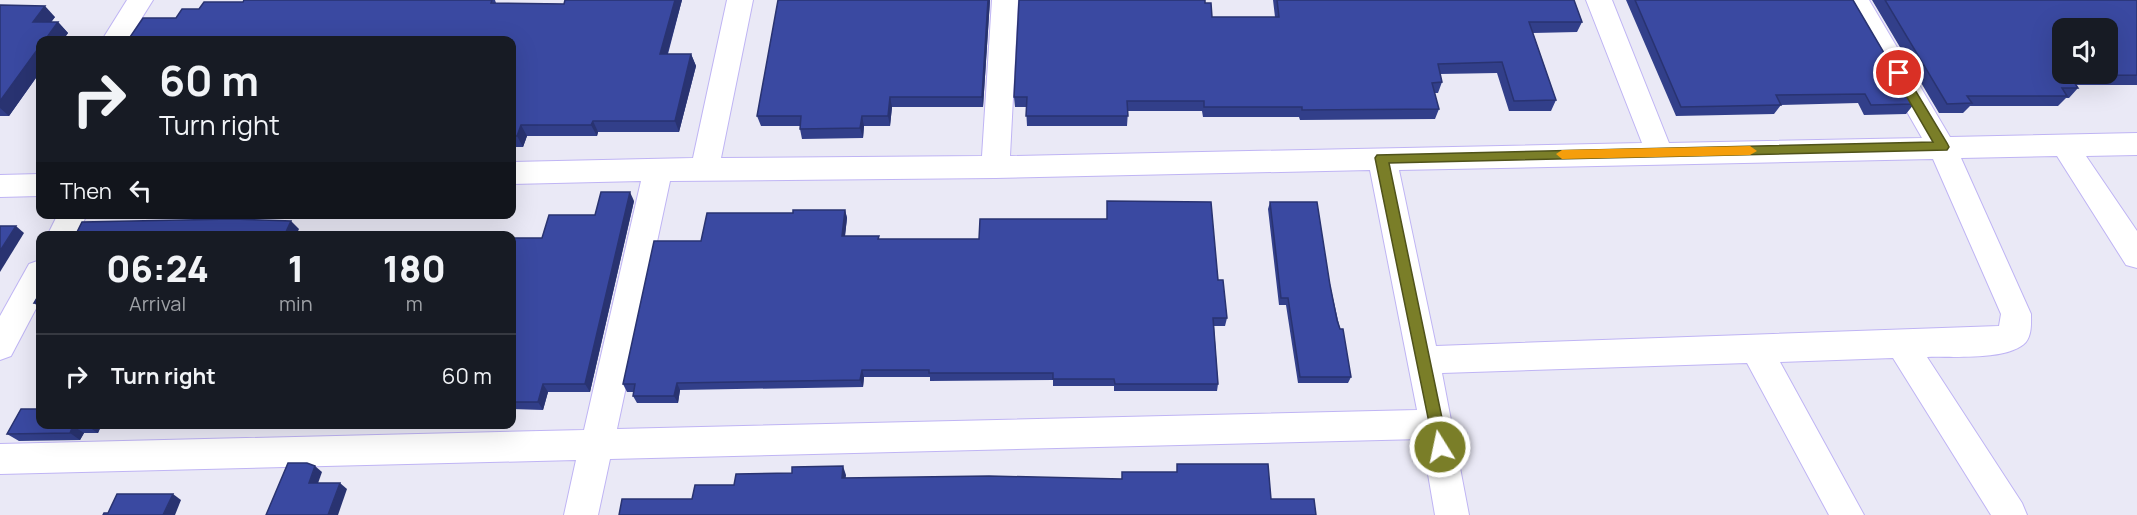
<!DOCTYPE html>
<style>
body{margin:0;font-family:Manrope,sans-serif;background:#242831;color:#f1f3f6;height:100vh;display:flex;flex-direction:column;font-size:22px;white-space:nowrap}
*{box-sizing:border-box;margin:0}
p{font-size:20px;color:#9ea1a6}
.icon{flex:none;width:33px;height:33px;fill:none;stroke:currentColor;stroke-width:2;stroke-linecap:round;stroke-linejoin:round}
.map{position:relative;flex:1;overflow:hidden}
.drawer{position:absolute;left:36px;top:231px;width:480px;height:198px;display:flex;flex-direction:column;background:#171b24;border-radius:12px;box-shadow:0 6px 24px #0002}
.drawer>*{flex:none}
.guide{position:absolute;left:36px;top:36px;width:480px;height:183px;border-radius:12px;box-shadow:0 6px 24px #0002;background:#171b24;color:#f1f3f6;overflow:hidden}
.tools{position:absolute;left:2052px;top:18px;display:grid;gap:12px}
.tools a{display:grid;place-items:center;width:66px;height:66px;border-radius:12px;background:#171b24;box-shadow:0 6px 24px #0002;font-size:30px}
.pin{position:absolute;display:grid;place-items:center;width:51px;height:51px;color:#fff;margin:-26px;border:3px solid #fff;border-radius:50%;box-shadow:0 2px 6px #0007}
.me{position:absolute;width:66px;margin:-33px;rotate:350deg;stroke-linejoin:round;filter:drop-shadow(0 0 4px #0008)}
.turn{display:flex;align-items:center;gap:21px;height:126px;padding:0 24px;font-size:27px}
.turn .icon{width:78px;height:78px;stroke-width:2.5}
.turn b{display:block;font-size:42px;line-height:51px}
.then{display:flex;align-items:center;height:57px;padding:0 24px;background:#0003;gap:12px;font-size:22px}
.eta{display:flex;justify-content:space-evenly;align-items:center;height:102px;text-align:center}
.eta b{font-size:36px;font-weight:800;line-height:42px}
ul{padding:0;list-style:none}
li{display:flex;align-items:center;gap:18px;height:84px;padding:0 24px;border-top:2px solid #363941}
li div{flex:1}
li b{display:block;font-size:22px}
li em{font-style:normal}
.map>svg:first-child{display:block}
</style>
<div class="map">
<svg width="2137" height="515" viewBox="0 0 2137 515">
<rect width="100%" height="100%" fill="#eae9f6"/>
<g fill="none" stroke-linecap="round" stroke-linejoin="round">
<defs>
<g id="street">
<polygon points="127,0 153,0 128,40 102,40"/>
<path d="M727,0H753L721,158L982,156L992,0H1018L1010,156L1642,143L1586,0H1612L1669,143L1922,138L1843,0H1869L1950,137L2137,133V155L2086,156L2137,231V268L2126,265L2057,156L1961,158L2031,314C2031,323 2032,334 2026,342C2009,361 1951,356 1927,357L2022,503L2027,515H1991L1893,358L1780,362L1864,515H1829L1747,363L1442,373L1469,515H1435L1422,439L610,459L598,515H564L576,460L0,474V444L584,430L641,181L512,184V162L693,158ZM1933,159L2001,314L1999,326L1436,346L1399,170ZM1370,170L1417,410L617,429L670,181L995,178Z"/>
<polygon points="40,174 40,196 0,197 0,175"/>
<polygon points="58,214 87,214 77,236 47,236"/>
<polygon points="40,260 40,301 11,356 0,360 0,316 29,264"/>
</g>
</defs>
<use href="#street" stroke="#bfb4f4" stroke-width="2"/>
<use href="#street" fill="#fff" fill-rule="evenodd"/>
</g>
<g fill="#323f8a">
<polygon points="244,0 495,0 496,3 564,4 565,0 682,0 668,54 691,54 696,66 679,132 598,132 597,136 527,136 523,147 512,147 512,40 176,18 199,9 243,2"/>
<polygon points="990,0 983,107 892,107 890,126 864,126 863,138 802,139 800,129 800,126 761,126 757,116"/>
<polygon points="1273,0 1574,0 1582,22 1577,32 1533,33 1556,100 1551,111 1509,111 1497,73 1440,74 1442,82 1438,93 1434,93 1439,109 1435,119 1300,120 1299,117 1203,117 1202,111 1128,111 1127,126 1027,126 1026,107 1015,107 1014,97 1205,3 1212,17 1275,17"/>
<polygon points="1626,0 1853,0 1914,104 1906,114 1864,115 1858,103 1781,105 1774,114 1676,116"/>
<polygon points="1872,0 2137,0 2137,85 2076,85 2078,88 2069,98 2066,98 2058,106 1970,106 1963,113 1939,113"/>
<polygon points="0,5 55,17 51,22 58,22 68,33 9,116 0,116"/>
<polygon points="634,201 590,392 548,392 543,410 512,409 512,238 542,238 595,215"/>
<polygon points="1107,201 1218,280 1227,318 1225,326 1214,326 1218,384 1217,391 1114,391 1114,386 1053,386 1053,380 930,381 930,377 864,377 863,387 680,390 678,403 637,403 633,396 634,392 627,392 623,384 701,241 793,213 845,210 847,218 845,236 879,236 879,239 979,239 1107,219"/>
<polygon points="1270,202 1330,285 1351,377 1348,383 1298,383 1286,305 1279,305 1268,209"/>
<polygon points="40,293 40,308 34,303"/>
<polygon points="21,409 102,424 98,433 84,433 80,440 19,441 7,434"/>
</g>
<g fill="#293371">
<polygon points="675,0 682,0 664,66 660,54"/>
<polygon points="988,0 990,0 983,107 982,97"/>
<polygon points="45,6 55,17 43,33 33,22"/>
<polygon points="58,22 68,33 63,40 45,40"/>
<polygon points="40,46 40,72 9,116 0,108 0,101"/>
<polygon points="691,54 696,66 679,132 675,121"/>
<polygon points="890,97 892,107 890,126 888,116"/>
<polygon points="862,116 864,126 863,138 860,128"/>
<polygon points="593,121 598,132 597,136 591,125"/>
<polygon points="521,125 527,136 523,147 517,136"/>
<polygon points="630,192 634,201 590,392 585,384"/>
<polygon points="845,210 847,218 844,244 842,236"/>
<polygon points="291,221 299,229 296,236 284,236"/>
<polygon points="16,226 24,233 0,272 0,251"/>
<polygon points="862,370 864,377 863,387 860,380"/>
<polygon points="677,383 680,390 678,403 674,396"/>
<polygon points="543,384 548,392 543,410 538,402"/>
<polygon points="88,424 102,424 98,433 87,426"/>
<polygon points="73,426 84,433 80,440 70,433"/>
<polygon points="315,466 322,472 316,489 309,483"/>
<polygon points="843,466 846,475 845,487 842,478"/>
<polygon points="340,483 347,489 338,515 328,515"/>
<polygon points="173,494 181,500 175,515 163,515"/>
</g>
<g fill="#3a49a1" stroke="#293371" stroke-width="1.5" fill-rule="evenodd">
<polygon points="244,0 492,0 491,3 564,4 565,0 675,0 660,54 691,54 675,121 593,121 591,125 521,125 517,136 512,136 512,40 128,40 143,18 176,18 182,9 199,9 204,2 243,2"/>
<polygon points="778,0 988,0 982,97 890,97 888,116 862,116 860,128 800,129 801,116 757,116"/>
<polygon points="1019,0 1205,0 1205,3 1211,3 1212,17 1279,17 1277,0 1574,0 1582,22 1529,22 1556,100 1514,101 1502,62 1438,64 1442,82 1432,83 1439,109 1302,110 1302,107 1204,107 1204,101 1127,101 1128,116 1026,116 1027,97 1014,97"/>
<polygon points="1635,0 1853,0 1914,104 1871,105 1865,94 1776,95 1781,105 1681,107"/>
<path d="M1885,0H2137V75L2070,76L2078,88H2062L2067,96H1967L1972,103L1947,104ZM2062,28H2108V74H2062Z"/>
<polygon points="0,5 45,6 33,22 58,22 45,40 40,40 40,46 0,101"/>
<polygon points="601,192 630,192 585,384 543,384 538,402 512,402 512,238 542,238 549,215 595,215"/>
<polygon points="1107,201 1211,202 1218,280 1223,280 1227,318 1213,318 1218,384 1115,384 1114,379 1053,379 1053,373 929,373 929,370 862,370 860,380 677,383 674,396 633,396 635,384 623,384 654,241 701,241 707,213 793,213 793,210 845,210 842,236 879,236 878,239 979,239 980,219 1107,219"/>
<polygon points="1270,202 1317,202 1330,285 1337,320 1340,329 1343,329 1351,377 1300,377 1288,298 1281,298"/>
<polygon points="232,219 291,221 284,236 75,236 82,222"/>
<polygon points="0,226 16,226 0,251"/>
<polygon points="40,293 40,303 34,303"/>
<polygon points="21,409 40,409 40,424 88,424 87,426 73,426 70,433 7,434"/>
<polygon points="288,463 307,463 315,466 309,483 340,483 328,515 266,515"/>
<polygon points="1177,464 1268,464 1271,499 1314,499 1316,515 619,515 622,499 692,499 695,485 734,485 736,474 792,473 792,467 843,466 842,478 989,476 1122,479 1122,472 1177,472"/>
<polygon points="117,494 173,494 163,515 103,515 104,513 108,513"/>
</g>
<polygon fill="#7a7e28" stroke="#4f521a" stroke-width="1.5" points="1899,69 1903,70 1947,143 1949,147 1947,150 1389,163 1448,447 1446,452 1440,454 1435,452 1375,158 1377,155 1933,142 1893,73"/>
<polygon fill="#f59e0b" points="1750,146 1757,151 1750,155 1562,159 1556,154 1562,150"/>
</svg>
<div class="tools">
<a><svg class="icon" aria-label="sound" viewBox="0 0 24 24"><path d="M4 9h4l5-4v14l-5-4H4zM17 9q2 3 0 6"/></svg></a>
</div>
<div class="pin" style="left:1899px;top:73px;background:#d93025"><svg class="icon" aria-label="arrive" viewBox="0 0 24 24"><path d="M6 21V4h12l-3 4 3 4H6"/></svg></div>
<svg class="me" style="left:1440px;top:447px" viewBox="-20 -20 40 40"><circle r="17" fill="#7a7e28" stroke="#fff" stroke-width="3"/><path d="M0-11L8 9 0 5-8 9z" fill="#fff"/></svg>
<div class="guide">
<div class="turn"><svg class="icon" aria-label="right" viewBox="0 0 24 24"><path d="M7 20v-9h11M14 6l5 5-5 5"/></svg><div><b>60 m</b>Turn right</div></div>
<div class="then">Then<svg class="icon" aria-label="left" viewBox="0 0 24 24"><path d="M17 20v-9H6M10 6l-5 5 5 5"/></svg></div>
</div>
<section class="drawer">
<div class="eta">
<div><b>06:24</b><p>Arrival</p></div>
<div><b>1</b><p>min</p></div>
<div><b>180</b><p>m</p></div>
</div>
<ul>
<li><svg class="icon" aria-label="right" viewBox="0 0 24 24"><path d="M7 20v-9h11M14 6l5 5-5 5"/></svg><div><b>Turn right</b></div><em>60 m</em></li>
</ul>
</section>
</div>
